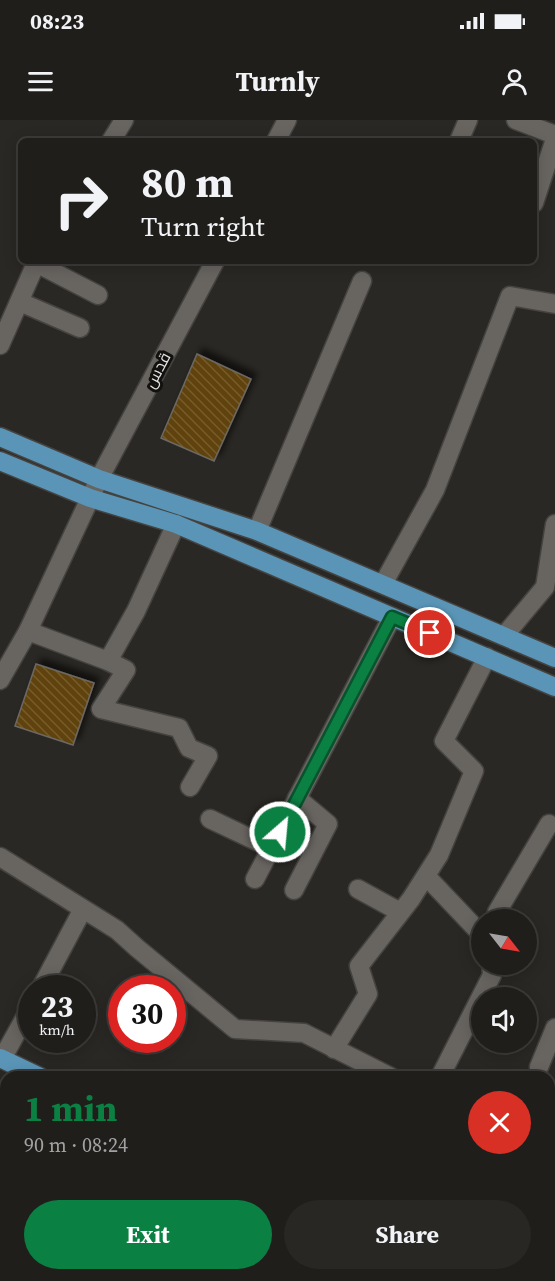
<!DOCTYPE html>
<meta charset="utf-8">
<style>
body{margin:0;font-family:"Source Serif 4",Cairo,serif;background:#282724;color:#f1f3f6;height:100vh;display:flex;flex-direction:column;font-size:22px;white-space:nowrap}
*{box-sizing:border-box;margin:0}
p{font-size:20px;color:#a2a2a3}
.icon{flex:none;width:33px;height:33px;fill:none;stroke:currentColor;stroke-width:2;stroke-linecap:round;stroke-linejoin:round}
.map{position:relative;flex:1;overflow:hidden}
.details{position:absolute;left:0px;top:951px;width:555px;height:210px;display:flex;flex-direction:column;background:#201e1b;border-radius:18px 18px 0 0;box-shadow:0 3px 15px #0003,0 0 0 2px #3d3c3a}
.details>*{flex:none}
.guide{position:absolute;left:18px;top:18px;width:519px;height:126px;border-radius:9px;box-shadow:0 3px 15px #0003,0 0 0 2px #3d3c3a;background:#201e1b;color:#f1f3f6;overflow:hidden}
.needle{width:39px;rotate:121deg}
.fabs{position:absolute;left:471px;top:789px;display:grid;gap:12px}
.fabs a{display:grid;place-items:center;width:66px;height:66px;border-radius:50%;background:#201e1b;box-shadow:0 3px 15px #0003,0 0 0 2px #3d3c3a;font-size:30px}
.speed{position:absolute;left:18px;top:855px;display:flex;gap:12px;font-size:30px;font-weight:700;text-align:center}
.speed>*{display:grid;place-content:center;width:78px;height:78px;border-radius:50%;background:#201e1b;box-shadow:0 3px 15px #0003,0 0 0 2px #3d3c3a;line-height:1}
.speed small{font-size:15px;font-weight:400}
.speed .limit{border:9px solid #d22;background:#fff;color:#111}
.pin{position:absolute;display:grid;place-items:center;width:51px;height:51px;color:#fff;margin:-26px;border:3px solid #fff;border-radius:50%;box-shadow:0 2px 6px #0007}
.me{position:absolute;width:66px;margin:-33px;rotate:27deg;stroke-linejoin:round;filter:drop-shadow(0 0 4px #0008)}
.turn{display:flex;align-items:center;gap:21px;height:126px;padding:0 24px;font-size:27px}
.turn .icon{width:78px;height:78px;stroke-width:2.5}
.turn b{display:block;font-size:42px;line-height:51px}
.round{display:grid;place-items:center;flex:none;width:63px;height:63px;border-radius:32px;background:#282724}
.head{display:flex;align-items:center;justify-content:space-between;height:102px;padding:0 24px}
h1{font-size:36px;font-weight:700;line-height:45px;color:#0b8043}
.button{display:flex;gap:12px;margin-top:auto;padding:12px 24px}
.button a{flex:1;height:69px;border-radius:36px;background:#0b8043;color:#fff;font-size:24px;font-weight:700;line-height:69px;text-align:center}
.button a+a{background:#282724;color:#f1f3f6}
.status{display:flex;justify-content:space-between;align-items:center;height:42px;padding:0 30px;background:#201e1b;direction:ltr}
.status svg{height:16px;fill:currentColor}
header{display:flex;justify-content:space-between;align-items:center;height:78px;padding:0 24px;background:#201e1b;font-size:27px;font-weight:700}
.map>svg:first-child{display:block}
</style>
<div class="status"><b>08:23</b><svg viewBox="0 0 49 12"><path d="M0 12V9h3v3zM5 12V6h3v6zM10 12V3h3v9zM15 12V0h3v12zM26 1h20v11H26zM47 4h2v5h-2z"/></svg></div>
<header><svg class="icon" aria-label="menu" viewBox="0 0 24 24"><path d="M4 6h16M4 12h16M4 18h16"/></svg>Turnly<svg class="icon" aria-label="person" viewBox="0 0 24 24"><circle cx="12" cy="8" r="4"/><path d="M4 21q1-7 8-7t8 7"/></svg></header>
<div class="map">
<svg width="555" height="1161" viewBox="0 0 555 1161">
<defs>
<pattern id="water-rules" width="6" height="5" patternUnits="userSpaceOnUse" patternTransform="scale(1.5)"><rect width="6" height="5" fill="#1e5677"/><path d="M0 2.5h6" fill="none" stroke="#3f6e8a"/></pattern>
<pattern id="building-back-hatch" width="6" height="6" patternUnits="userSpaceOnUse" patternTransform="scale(1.5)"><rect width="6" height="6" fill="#5f4207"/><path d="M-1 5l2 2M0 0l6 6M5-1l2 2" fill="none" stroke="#765d2b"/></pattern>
<filter id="shadow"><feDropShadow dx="5.5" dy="-5.5" stdDeviation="3" flood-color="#0009"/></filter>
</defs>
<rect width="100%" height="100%" fill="#2a2824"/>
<polygon fill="url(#water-rules)" points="0,1113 6,1116 6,1155 87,1155 101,1161 0,1161"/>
<g fill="url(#building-back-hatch)" stroke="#6c6965" stroke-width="1.5" filter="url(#shadow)">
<polygon points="197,234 251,259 214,341 161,318"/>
<polygon points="36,544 94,563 73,625 15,606"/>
</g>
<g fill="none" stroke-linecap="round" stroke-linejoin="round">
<defs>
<g id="minor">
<polyline points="516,0 555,15"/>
<polyline points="111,21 124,0"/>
<polyline points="276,21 287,0"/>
<polyline points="459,21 468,0"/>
<polyline points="534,83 555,19"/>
<polyline points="36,143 98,175"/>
<polyline points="20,182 80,208"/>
<polyline points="0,225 37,141"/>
<polyline points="257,411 362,161"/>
<polyline points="383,464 435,370 510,176 555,184"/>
<polyline points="28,511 108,541 126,550 101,589 179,608 189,628 208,636 190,667"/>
<polyline points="504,516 545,467 555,404"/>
<polyline points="108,541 136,491 176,404"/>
<polyline points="0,560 28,511 99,359 215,141"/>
<polyline points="210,699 271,728"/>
<polyline points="0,737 117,810 137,828 235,909 304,913 391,957"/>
<polyline points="426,756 482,815"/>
<polyline points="255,759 392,497"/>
<polyline points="358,769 400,792"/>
<polyline points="294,770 328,704 297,678"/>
<polyline points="495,800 497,792 549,704"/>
<polyline points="41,868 83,789"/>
<polyline points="334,929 368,874 359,846 411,779 439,735 474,651 444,621 487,537"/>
<polyline points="2,939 32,885"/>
<polyline points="539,947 555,908"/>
<polyline points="440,957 492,855 491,844"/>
<polyline points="549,1106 555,1110"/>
</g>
<g id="major">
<polyline points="0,317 99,359 257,411 555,538"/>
<polyline points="0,341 90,378 176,404 555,567"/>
<polyline points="0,938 40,957"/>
<polyline points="0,971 6,974"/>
<polyline points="372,1155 384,1161"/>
<polyline points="444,1155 456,1161"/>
</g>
</defs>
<use href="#minor" stroke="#454340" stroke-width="21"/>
<use href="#major" stroke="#454340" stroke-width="21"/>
<use href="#minor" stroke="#686561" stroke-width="18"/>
<use href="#major" stroke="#5a95b7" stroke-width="18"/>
</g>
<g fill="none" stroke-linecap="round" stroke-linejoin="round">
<defs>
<polyline id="route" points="280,712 392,497 430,513"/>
</defs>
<use href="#route" stroke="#07532c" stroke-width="15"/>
<use href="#route" stroke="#0b8043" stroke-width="10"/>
</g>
<g text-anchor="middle" stroke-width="6" stroke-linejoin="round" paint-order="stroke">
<g font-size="16" fill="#e4e3e0" stroke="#12110f">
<text transform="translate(157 250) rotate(-62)" y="6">قدس</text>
</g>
</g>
</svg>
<div class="fabs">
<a><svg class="needle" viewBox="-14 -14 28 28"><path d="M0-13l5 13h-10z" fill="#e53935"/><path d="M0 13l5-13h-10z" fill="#a2a2a3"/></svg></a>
<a><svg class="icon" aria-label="sound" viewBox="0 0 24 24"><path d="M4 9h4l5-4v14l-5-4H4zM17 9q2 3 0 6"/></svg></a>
</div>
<div class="speed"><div>23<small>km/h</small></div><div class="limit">30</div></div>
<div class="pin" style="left:430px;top:513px;background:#d93025"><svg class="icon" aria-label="arrive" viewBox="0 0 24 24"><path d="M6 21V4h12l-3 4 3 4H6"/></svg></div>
<svg class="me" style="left:280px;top:712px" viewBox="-20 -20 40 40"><circle r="17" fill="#0b8043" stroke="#fff" stroke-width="3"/><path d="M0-11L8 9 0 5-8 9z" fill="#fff"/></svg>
<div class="guide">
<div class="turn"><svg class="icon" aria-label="right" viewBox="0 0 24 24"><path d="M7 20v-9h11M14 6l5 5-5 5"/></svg><div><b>80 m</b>Turn right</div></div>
</div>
<section class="details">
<div class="head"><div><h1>1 min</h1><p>90 m · 08:24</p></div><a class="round" style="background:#d93025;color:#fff"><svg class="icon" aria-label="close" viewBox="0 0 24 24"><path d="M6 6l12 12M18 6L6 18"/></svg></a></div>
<div class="button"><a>Exit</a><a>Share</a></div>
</section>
</div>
